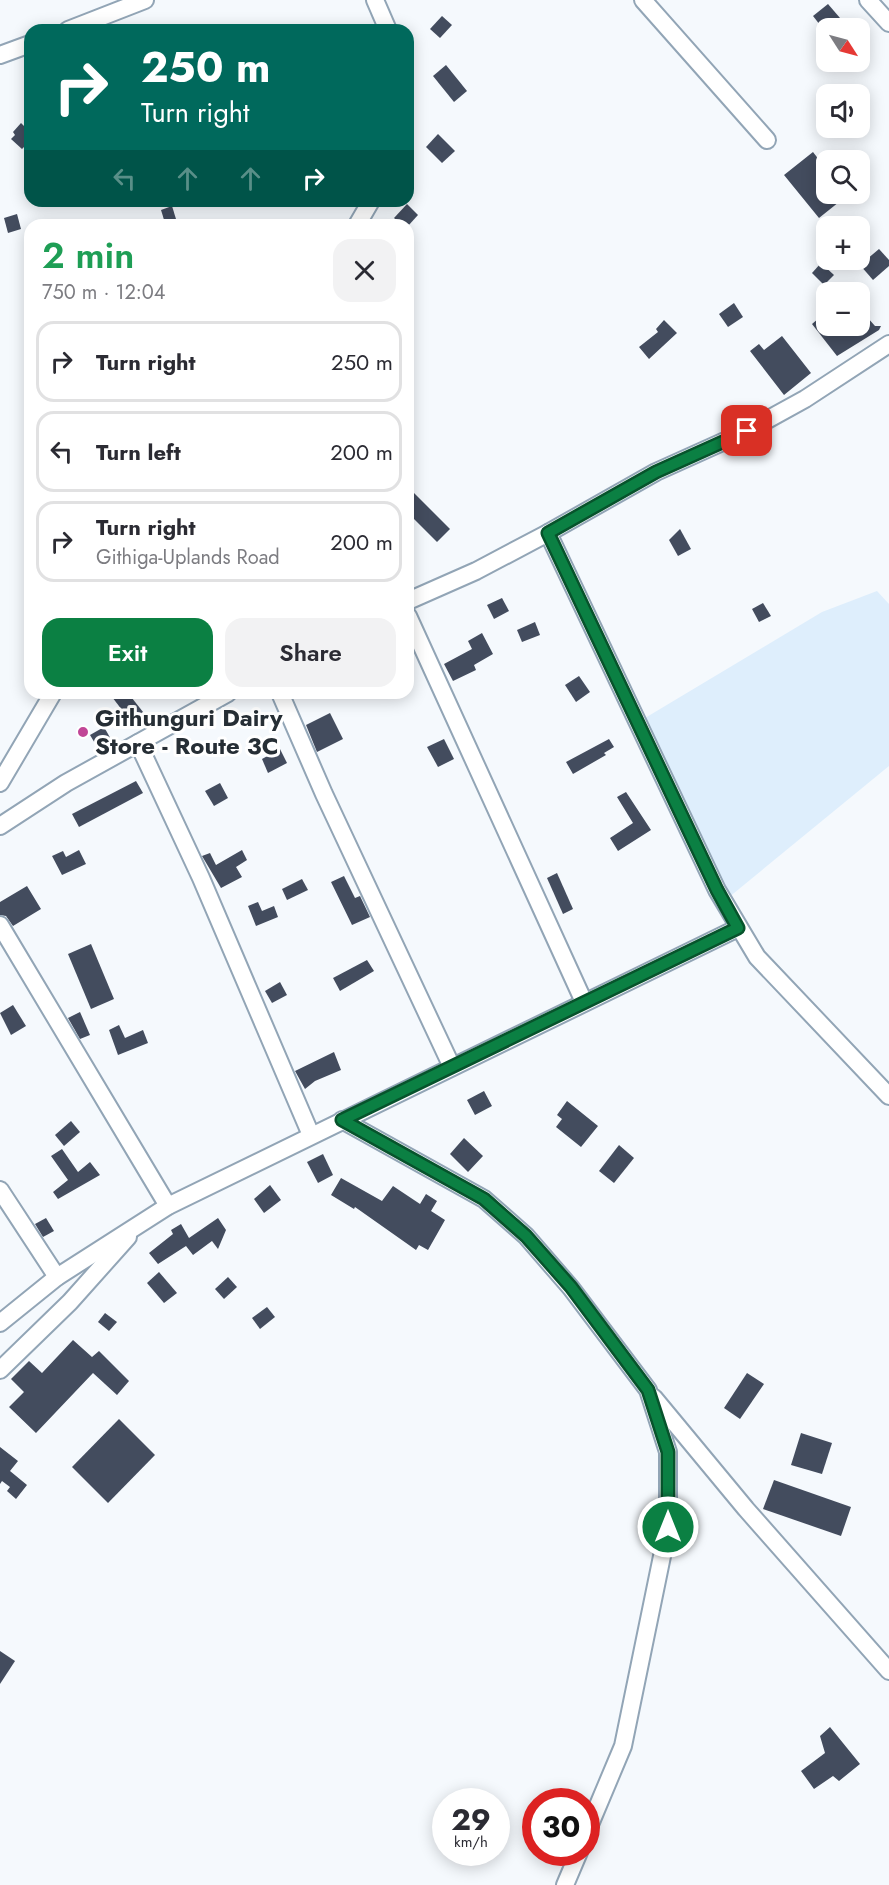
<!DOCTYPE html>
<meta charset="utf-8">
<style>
body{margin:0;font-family:Jost,sans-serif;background:#f2f2f3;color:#2b2b33;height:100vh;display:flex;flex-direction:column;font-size:22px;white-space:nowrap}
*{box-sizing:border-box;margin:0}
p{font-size:20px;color:#7c7c81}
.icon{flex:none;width:33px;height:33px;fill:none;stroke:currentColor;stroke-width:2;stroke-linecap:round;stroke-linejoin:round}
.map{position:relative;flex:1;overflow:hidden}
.details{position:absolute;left:24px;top:219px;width:390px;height:480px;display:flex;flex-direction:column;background:#fff;border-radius:18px;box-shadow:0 3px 15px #0003}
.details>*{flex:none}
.top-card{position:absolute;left:24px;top:24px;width:390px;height:183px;border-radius:18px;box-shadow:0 3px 15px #0003;background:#00695c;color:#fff;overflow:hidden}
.needle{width:39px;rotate:126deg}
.controls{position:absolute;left:816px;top:18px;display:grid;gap:12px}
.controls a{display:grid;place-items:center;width:54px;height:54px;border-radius:12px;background:#fff;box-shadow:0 3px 15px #0003;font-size:30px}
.speed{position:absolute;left:432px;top:1788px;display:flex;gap:12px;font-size:30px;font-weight:700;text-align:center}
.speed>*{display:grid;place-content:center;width:78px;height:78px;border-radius:50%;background:#fff;box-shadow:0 3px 15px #0003;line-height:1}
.speed small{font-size:15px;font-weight:400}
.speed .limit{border:9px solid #d22;background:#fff;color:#111}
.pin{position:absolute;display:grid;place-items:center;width:51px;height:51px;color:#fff;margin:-26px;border-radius:12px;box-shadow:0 3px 9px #0006}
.me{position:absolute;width:66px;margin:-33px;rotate:0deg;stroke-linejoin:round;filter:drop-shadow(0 0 4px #0008)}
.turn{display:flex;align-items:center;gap:21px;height:126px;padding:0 18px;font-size:27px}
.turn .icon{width:78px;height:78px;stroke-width:2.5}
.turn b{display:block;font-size:42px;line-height:51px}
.lanes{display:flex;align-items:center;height:57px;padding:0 18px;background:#0003;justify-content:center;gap:30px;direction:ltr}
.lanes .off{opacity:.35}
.round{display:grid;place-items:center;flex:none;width:63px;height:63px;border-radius:18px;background:#f2f2f3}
.head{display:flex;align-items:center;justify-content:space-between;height:102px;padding:0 18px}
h1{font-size:36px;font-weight:600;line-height:45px;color:#1e9e55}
.action{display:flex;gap:12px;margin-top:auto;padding:12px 18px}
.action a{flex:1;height:69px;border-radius:18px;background:#0b8043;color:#fff;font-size:24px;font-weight:600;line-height:69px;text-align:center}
.action a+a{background:#f2f2f3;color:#2b2b33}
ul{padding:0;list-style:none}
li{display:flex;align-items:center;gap:18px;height:81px;margin:0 12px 9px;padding:0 6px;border:3px solid #e1e1e2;border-radius:18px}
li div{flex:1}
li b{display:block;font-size:22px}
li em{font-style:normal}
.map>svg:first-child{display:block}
</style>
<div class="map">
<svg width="889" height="1885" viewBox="0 0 889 1885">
<rect width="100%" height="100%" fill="#f5f9fd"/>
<polygon fill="#deeefc" points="877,591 889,604 889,766 728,898 645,718 822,612"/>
<g fill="#434c5e">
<polygon points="828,4 840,18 824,30 813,16"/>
<polygon points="442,16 452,25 440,38 430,29"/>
<polygon points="446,65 467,91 454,102 433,76"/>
<polygon points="21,123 25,127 30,125 30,141 22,149 11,139 15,135 13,132"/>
<polygon points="438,134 455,151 442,163 426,147"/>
<polygon points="813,152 826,169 826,194 849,194 819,218 784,175"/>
<polygon points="407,204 418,215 408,226 402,225 394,218"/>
<polygon points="172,206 176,219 165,223 161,210"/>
<polygon points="17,214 21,229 8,233 4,218"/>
<polygon points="879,249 889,260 889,266 873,280 860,265"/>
<polygon points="821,263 834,275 824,285 812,273"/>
<polygon points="734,303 743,317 728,327 719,314"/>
<polygon points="860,309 875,326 881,326 879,330 837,356 812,324 826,312 826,326 860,326"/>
<polygon points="664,320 677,333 649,359 639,347 658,332 656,329"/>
<polygon points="782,336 811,373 784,395 750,351 759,344 764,350"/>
<polygon points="408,487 450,529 437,542 408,513"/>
<polygon points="680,529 691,549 678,556 669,540"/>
<polygon points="502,598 509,611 494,619 487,605"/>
<polygon points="763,603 771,616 759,622 752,609"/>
<polygon points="535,622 540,635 522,642 517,630"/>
<polygon points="482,633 493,654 474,665 476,670 453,681 444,664 472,649 468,641"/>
<polygon points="579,676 590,692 576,702 565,685"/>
<polygon points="109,693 128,693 147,717 135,727"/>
<polygon points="330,713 343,739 317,752 306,725"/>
<polygon points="104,727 112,741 99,750 90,735"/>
<polygon points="444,739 454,759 438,767 427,747"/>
<polygon points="609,739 614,747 604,753 606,755 573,774 566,762"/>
<polygon points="280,749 287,763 268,773 262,759"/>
<polygon points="136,781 143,793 79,827 72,814"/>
<polygon points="220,783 228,798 214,806 205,791"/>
<polygon points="626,792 651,830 618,851 610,838 633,823 617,797"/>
<polygon points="79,850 86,864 62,875 52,856 63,851 66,857"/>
<polygon points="242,850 247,860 236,867 242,877 221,888 202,856 210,853 216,865"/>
<polygon points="557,873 573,909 563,914 547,878"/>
<polygon points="344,876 355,898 360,896 370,917 352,925 331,882"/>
<polygon points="302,879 308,890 287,900 282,889"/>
<polygon points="27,886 41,909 13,926 6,916 0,915 0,902"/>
<polygon points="258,902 262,911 274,906 278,917 256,926 248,906"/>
<polygon points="91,944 114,999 91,1009 68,954"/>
<polygon points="367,960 374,971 340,991 333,978"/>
<polygon points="280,982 287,995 272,1003 265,991"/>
<polygon points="13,1005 26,1026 11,1035 0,1013"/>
<polygon points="80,1012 90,1035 80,1039 68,1018"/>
<polygon points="119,1025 125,1038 143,1030 148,1043 118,1055 109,1030"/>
<polygon points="334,1052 341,1070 315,1081 305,1089 295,1071"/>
<polygon points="484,1091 492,1106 475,1115 467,1100"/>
<polygon points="567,1101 598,1126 581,1147 556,1127 562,1119 557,1115"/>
<polygon points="71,1121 80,1132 64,1146 55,1135"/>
<polygon points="464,1138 483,1156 468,1172 450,1154"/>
<polygon points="619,1145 634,1158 614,1183 599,1171"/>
<polygon points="62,1149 78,1172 90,1162 100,1175 58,1199 53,1192 68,1180 51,1156"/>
<polygon points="323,1154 333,1175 318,1183 307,1162"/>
<polygon points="341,1178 382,1201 393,1186 420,1204 426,1194 437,1201 431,1211 445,1220 428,1250 419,1245 416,1250 355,1207 354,1209 331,1195"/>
<polygon points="270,1185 281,1200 264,1213 254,1199"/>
<polygon points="46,1218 54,1231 43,1237 35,1224"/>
<polygon points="218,1218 226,1230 218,1249 212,1241 193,1255 186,1246 158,1264 149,1253 173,1234 171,1230 181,1224 189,1238"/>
<polygon points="159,1272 177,1293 164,1303 147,1283"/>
<polygon points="228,1277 237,1287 224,1299 215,1289"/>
<polygon points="267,1307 275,1317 260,1329 252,1318"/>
<polygon points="105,1313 117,1322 109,1331 98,1322"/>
<polygon points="73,1340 92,1357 99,1351 129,1381 117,1395 93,1373 36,1433 9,1407 24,1392 11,1379 29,1361 42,1373"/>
<polygon points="747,1373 764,1384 740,1419 724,1408"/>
<polygon points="119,1419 155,1455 108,1503 72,1467"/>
<polygon points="801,1433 832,1443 822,1474 791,1465"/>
<polygon points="0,1447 18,1461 10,1471 27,1485 16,1499 7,1491 10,1487 2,1481 0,1484"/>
<polygon points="774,1480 851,1507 841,1536 763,1509"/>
<polygon points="0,1651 15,1661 0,1684"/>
<polygon points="830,1727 860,1764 839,1781 833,1776 814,1789 801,1771 825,1753 820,1736"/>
</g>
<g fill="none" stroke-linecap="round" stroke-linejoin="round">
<defs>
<g id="street">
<polyline points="375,0 388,30"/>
<polyline points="643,0 767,140"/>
<polyline points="868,0 889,23"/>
<polyline points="68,30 145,0"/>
<polyline points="0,55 30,44"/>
<polyline points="357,225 371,201"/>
<polyline points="548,533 717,890 757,957 889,1096"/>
<polyline points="408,601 476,571 548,533 656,472 747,431 805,399 889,344"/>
<polyline points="408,616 584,1002"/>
<polyline points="280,693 324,794 452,1067"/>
<polyline points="138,743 201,878 311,1135"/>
<polyline points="0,783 53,693"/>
<polyline points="0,826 66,783 228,693"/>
<polyline points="0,925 168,1206"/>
<polyline points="342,1120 484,1199 526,1236 571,1288 648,1390 668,1452 668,1527 623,1746 586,1834"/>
<polyline points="0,1190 57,1277"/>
<polyline points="0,1323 57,1277 168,1206 738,928"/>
<polyline points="0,1370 70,1302 128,1237"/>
<polyline points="654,1398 746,1509 889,1671"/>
<polyline points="565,1885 579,1852"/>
</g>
</defs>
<use href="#street" stroke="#92a5b6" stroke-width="20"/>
<use href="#street" stroke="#fff" stroke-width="16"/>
</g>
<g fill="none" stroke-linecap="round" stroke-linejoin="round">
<defs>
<polyline id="route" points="668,1527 668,1452 648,1390 571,1287 526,1236 484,1199 342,1120 738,928 717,890 548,533 656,472 747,431"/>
</defs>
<use href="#route" stroke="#07532c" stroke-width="15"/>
<use href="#route" stroke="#0b8043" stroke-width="10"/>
</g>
<circle fill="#c14697" stroke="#fff" stroke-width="2" cx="83" cy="732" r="6"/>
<g text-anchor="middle" stroke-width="6" stroke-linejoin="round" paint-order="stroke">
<g font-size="24" font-weight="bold" fill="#262e35" stroke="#fff" text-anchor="start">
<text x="95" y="726">Githunguri Dairy<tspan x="95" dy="28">Store - Route 3C</tspan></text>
</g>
</g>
</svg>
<div class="controls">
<a><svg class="needle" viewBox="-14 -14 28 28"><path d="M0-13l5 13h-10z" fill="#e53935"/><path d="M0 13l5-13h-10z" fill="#7c7c81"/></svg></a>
<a><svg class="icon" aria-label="sound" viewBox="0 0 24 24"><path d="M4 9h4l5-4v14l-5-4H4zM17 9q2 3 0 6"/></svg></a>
<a><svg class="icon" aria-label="search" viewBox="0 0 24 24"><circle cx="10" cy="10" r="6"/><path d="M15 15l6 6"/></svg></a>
<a>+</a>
<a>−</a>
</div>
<div class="speed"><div>29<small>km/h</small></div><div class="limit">30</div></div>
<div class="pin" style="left:747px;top:431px;background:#d93025"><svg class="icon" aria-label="arrive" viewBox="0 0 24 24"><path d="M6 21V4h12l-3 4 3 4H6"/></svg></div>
<svg class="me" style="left:668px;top:1527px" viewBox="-20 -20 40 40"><circle r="17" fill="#0b8043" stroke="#fff" stroke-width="3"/><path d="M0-11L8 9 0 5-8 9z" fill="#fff"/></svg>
<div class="top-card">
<div class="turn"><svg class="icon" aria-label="right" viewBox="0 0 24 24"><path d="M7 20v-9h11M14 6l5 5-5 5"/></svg><div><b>250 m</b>Turn right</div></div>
<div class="lanes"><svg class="icon off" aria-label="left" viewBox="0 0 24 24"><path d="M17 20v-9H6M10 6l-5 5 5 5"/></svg><svg class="icon off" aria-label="ahead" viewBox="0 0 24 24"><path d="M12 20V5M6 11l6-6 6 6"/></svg><svg class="icon off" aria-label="ahead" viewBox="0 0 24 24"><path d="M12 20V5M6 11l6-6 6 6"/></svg><svg class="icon" aria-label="right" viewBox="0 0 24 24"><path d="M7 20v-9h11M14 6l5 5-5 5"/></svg></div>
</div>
<section class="details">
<div class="head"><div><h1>2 min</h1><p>750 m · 12:04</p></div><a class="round"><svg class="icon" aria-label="close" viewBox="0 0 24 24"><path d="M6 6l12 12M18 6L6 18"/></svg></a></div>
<ul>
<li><svg class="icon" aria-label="right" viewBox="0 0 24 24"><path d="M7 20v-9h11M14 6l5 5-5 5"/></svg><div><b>Turn right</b></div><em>250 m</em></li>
<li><svg class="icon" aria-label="left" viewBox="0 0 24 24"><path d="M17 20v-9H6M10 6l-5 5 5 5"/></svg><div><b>Turn left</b></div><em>200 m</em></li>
<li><svg class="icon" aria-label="right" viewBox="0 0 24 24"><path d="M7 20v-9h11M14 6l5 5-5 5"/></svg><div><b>Turn right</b><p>Githiga-Uplands Road</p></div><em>200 m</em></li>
</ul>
<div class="action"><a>Exit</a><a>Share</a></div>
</section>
</div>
